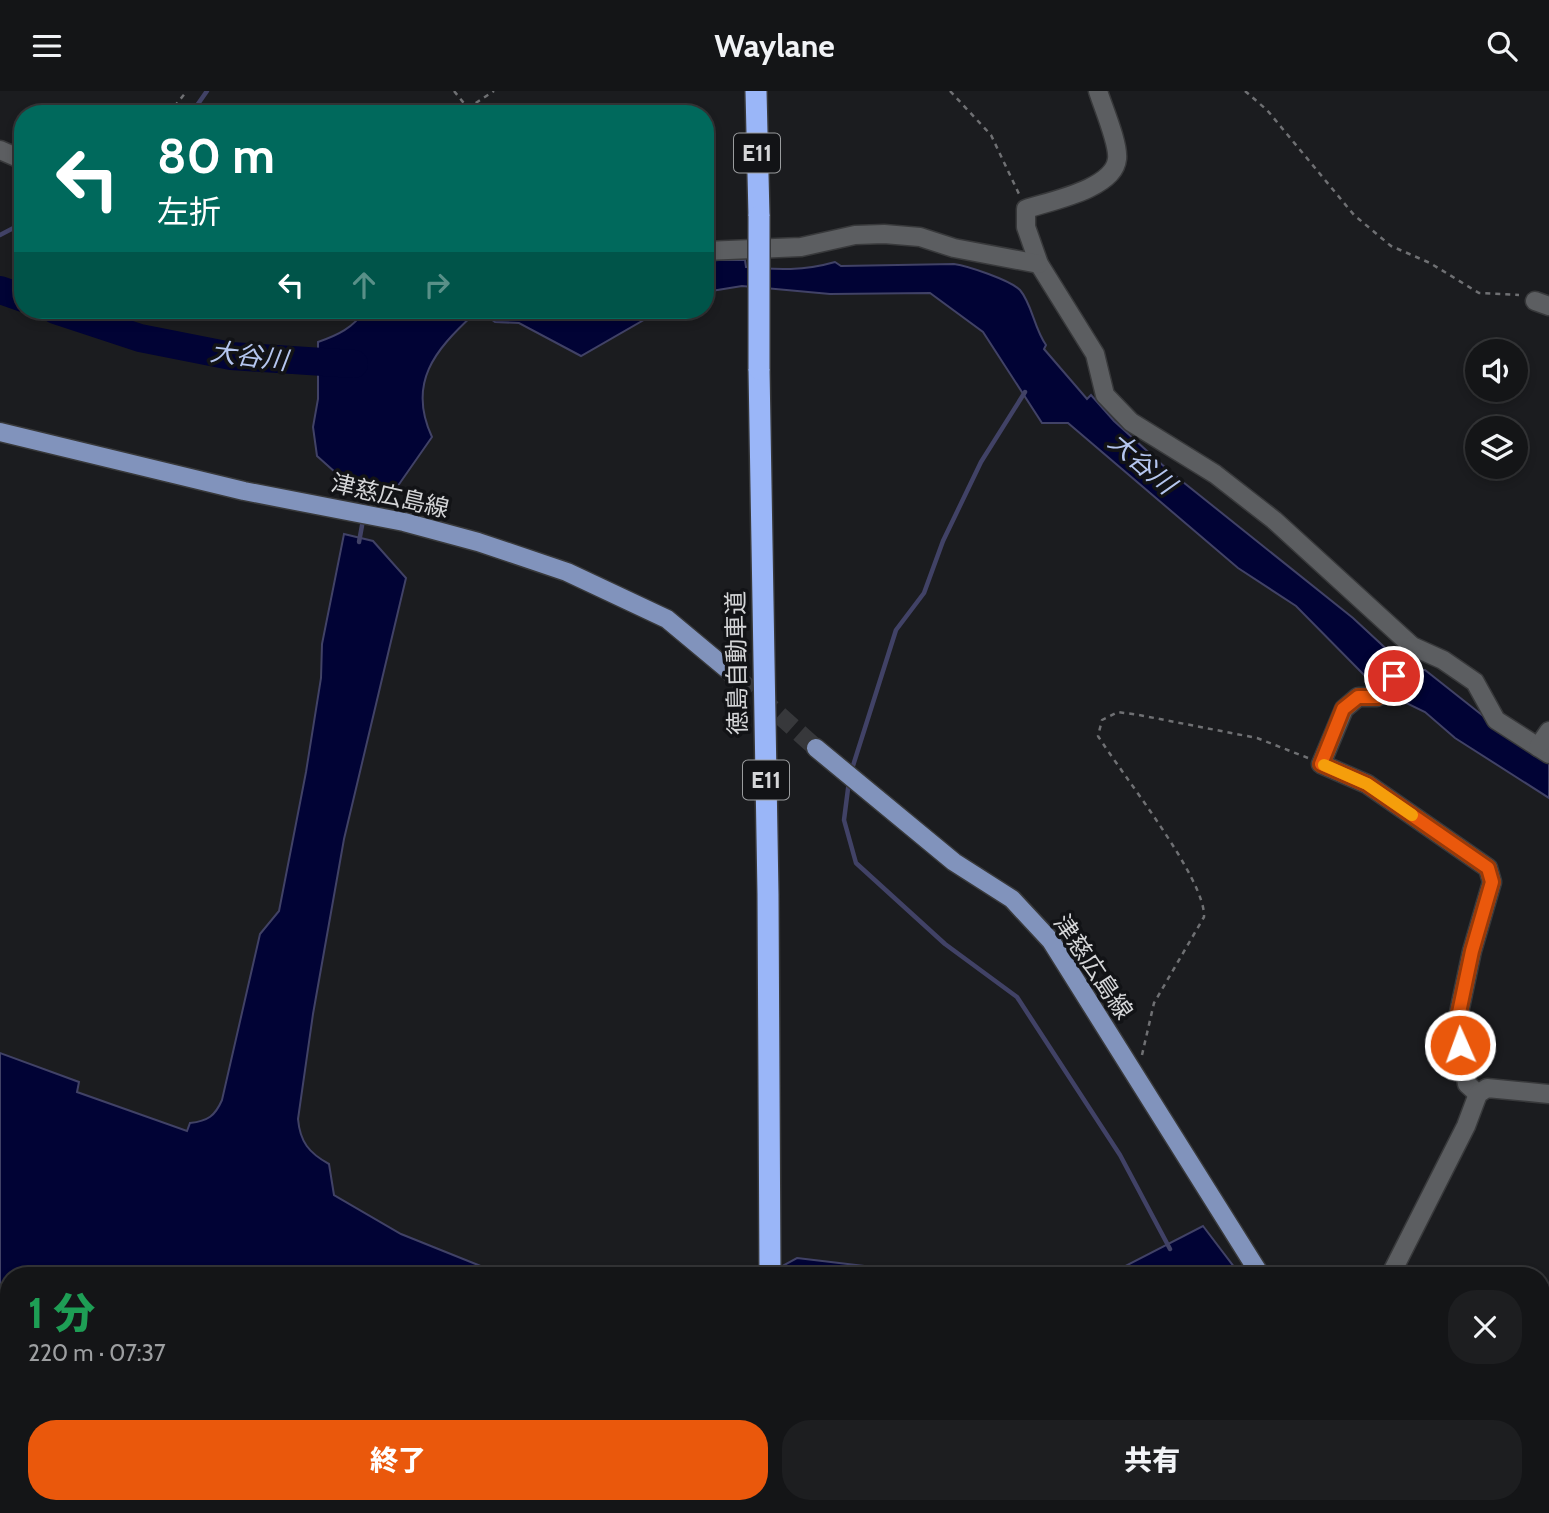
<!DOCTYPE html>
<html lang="ja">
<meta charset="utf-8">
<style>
body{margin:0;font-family:Cabin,"Noto Sans JP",sans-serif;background:#1d1e20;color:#f1f3f6;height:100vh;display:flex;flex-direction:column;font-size:26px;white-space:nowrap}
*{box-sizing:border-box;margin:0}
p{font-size:23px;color:#9d9fa1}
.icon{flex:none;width:38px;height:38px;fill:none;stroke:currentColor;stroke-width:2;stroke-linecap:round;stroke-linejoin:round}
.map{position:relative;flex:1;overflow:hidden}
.details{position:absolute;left:0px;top:1176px;width:1550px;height:247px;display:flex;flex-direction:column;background:#141517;border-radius:28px 28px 0 0;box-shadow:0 4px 10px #0003,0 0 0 2px #333436}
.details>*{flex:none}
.hud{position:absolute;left:14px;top:14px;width:700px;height:214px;border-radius:28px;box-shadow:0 4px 10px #0003,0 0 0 2px #333436;background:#00695c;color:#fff;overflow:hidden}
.fabs{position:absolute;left:1465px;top:248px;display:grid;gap:14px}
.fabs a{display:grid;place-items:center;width:63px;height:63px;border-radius:50%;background:#141517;box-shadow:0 4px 10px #0003,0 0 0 2px #333436;font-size:35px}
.pin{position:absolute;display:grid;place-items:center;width:60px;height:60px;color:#fff;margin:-30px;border:4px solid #fff;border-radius:50%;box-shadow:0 2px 7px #0007}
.me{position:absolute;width:77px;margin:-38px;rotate:358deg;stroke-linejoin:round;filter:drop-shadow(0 0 5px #0008)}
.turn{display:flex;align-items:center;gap:24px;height:147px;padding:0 28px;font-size:32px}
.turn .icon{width:91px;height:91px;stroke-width:2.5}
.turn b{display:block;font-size:49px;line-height:60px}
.lanes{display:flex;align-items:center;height:66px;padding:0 28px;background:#0003;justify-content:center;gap:35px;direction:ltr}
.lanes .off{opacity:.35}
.round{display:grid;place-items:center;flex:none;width:74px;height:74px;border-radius:28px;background:#1d1e20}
.summary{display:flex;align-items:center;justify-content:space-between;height:119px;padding:0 28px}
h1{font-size:42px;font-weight:800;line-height:52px;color:#1e9e55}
.button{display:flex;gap:14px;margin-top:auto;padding:14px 28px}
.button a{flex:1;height:80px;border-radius:28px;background:#ea580c;color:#fff;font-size:28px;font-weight:800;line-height:80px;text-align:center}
.button a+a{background:#1d1e20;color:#f1f3f6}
header{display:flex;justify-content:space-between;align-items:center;height:91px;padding:0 28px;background:#141517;font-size:32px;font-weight:800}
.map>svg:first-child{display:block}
</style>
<header><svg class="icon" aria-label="menu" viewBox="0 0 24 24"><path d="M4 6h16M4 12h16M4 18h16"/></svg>Waylane<svg class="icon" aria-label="search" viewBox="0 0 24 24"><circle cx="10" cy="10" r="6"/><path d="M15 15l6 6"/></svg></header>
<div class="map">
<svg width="1549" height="1422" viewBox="0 0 1549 1422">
<rect width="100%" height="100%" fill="#1b1c1f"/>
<g fill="#010335" stroke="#414266" stroke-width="2">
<path d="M719,169H745L746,176C777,179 804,180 835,171L841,175L954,173C968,175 1010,189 1020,199C1032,213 1034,237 1046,254L1044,258L1087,308L1091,304L1114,330L1168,379L1353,527L1408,578L1425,579L1511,647L1549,672V707L1455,647L1425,621L1400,609L1395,598L1383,591L1370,590L1296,515L1238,477L1068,332H1042L983,241L930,202L830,203L742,195L705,201V170Z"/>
<path d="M365,219H661L581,265L519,232L495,231L487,225L473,224C435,259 407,292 432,346L395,399L345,390L317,365L313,336L318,308V251C338,244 353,237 365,219Z"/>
<path d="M344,443L373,450L406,487L344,748L313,923L298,1028C300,1051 309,1062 329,1073L334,1104L401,1143L493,1180L557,1185H9V1326L0,1323V962L79,991L77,1001L187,1040L190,1032C208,1030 215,1025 222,1009L260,843L279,820L306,681L321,587L322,553Z"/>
<polygon points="1203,1135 1241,1185 1106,1185"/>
<polygon points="797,1167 949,1185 764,1185"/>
<polygon points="704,1414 1418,1414 1421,1422 743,1422"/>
</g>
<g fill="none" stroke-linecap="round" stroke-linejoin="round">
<g stroke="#414266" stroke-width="4.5">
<polyline points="191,23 207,0"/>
<polyline points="0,144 23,132"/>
<polyline points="364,420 369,391"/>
<polyline points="359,451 363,429"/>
<polyline points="851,681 896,539 924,502 943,450 981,371 1025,301"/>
<polyline points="849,690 844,729 856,772 945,853 1017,906 1120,1064 1170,1158"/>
</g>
<g stroke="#010335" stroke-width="28">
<polyline points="0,199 23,207"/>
<polyline points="55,219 140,247 231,265 354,273"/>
</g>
<polyline stroke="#37383b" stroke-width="18" stroke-dasharray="18 9" stroke-linecap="butt" points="739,588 816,657"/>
<defs>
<g id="minor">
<path d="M1098,0C1103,16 1119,53 1117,68C1114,98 1050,110 1026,118V136L1039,173L1095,263L1105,304L1131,331L1215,383L1274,429L1412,555L1443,569L1475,591L1496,629L1549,663"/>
<polyline points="0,59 23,69"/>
<polyline points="705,160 801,156 855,144 884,143 920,146 954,157 1039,173"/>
<polyline points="1535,210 1549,215"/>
<polyline points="1412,555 1384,602 1377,606 1358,606 1344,618 1321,673 1367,693 1488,777 1492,791 1472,860 1457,931 1467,993 1478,1003"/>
<polyline points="1538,656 1549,640"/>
<polyline points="1390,1185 1466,1035 1478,1003 1487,997 1549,1003"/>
<polyline points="0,1339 9,1342"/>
<polyline points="1542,1411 1549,1412"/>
<polyline points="183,1414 201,1422"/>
<polyline points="1263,1422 1267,1414"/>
</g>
<g id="major">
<polyline points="0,341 244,400 404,431 478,451 567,481 667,528 739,588"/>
<polyline points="816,657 954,771 1012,808 1051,850 1261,1185"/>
<polyline points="1458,1414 1469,1422"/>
</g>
<g id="highway">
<polyline points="756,0 759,125"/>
<polyline points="759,278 768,803 770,1185"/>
<polyline points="775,1414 775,1422"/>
</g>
</defs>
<use href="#minor" stroke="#38393b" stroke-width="21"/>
<use href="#major" stroke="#38393b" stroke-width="21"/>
<use href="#highway" stroke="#38393b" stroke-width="24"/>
<g stroke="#6f7073" stroke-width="2.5" stroke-dasharray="5 5" stroke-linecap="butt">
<polyline points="454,0 467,16"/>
<polyline points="950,0 991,44 1019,103"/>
<polyline points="1245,0 1267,19 1354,124 1391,155 1430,172 1479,202 1519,204"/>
<polyline points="168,23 187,0"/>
<polyline points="459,23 494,0"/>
<path d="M1142,964L1154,912L1204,826C1206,788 1121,682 1098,645L1102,629L1118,621L1139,624L1257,647L1308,667"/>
</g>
<use href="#minor" stroke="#5c5e61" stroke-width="18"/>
<use href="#major" stroke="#8193bc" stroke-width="18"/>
<use href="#highway" stroke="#9ab6f8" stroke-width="21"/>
<defs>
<polyline id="highway-bridge" points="759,278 759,125"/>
</defs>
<use href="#highway-bridge" stroke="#38393b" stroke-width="24" stroke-linecap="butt"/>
<use href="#highway-bridge" stroke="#9ab6f8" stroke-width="21"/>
</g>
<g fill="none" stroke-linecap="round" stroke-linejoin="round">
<defs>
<polyline id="route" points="1394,585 1377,606 1358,606 1343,618 1321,673 1367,693 1488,777 1492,791 1472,860 1457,931 1460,954"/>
</defs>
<use href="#route" stroke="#983908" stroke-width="18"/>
<use href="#route" stroke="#ea580c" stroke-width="12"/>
<polyline stroke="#f59e0b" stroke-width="12" points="1324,674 1367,693 1412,724"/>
</g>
<g text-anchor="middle" stroke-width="7" stroke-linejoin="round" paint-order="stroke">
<g fill="#121316" stroke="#9a9c9e" stroke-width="2">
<rect x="734" y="42.5" width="46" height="39" rx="5"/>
<rect x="743" y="669.5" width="46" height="39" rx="5"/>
</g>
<g font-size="23" font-weight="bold" fill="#d5d6d8">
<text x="757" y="70">E11</text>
<text x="766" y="697">E11</text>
</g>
<g font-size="24" fill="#d5d6d8" stroke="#121316">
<text transform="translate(390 405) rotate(13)" y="8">津慈広島線</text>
<text transform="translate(737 572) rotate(-91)" y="8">徳島自動車道</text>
<text transform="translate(1093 876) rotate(56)" y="8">津慈広島線</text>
</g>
<g font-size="26" font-style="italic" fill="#b5c6ef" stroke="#121316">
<text transform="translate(249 265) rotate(7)" y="9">大谷川</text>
<text transform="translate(1142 372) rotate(41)" y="9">大谷川</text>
</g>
</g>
</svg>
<div class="fabs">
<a><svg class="icon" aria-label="sound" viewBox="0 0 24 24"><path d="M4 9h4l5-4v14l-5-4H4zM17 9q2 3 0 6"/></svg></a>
<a><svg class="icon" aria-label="layers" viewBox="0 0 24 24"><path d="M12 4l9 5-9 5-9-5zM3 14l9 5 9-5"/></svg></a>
</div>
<div class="pin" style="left:1394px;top:585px;background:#d93025"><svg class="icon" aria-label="arrive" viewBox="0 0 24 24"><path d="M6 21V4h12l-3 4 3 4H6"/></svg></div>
<svg class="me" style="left:1460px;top:954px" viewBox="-20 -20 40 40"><circle r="17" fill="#ea580c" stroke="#fff" stroke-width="3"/><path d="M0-11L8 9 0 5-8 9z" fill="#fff"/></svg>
<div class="hud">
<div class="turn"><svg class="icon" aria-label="left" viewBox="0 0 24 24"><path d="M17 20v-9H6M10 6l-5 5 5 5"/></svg><div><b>80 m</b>左折</div></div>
<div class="lanes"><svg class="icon" aria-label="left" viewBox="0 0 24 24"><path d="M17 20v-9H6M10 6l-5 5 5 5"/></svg><svg class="icon off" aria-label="ahead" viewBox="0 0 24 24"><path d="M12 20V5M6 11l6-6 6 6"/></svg><svg class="icon off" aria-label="right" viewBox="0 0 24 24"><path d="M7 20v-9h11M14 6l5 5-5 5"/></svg></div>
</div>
<section class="details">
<div class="summary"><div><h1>1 分</h1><p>220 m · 07:37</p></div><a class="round"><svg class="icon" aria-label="close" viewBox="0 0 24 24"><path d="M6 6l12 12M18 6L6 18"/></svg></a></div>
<div class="button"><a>終了</a><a>共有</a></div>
</section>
</div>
